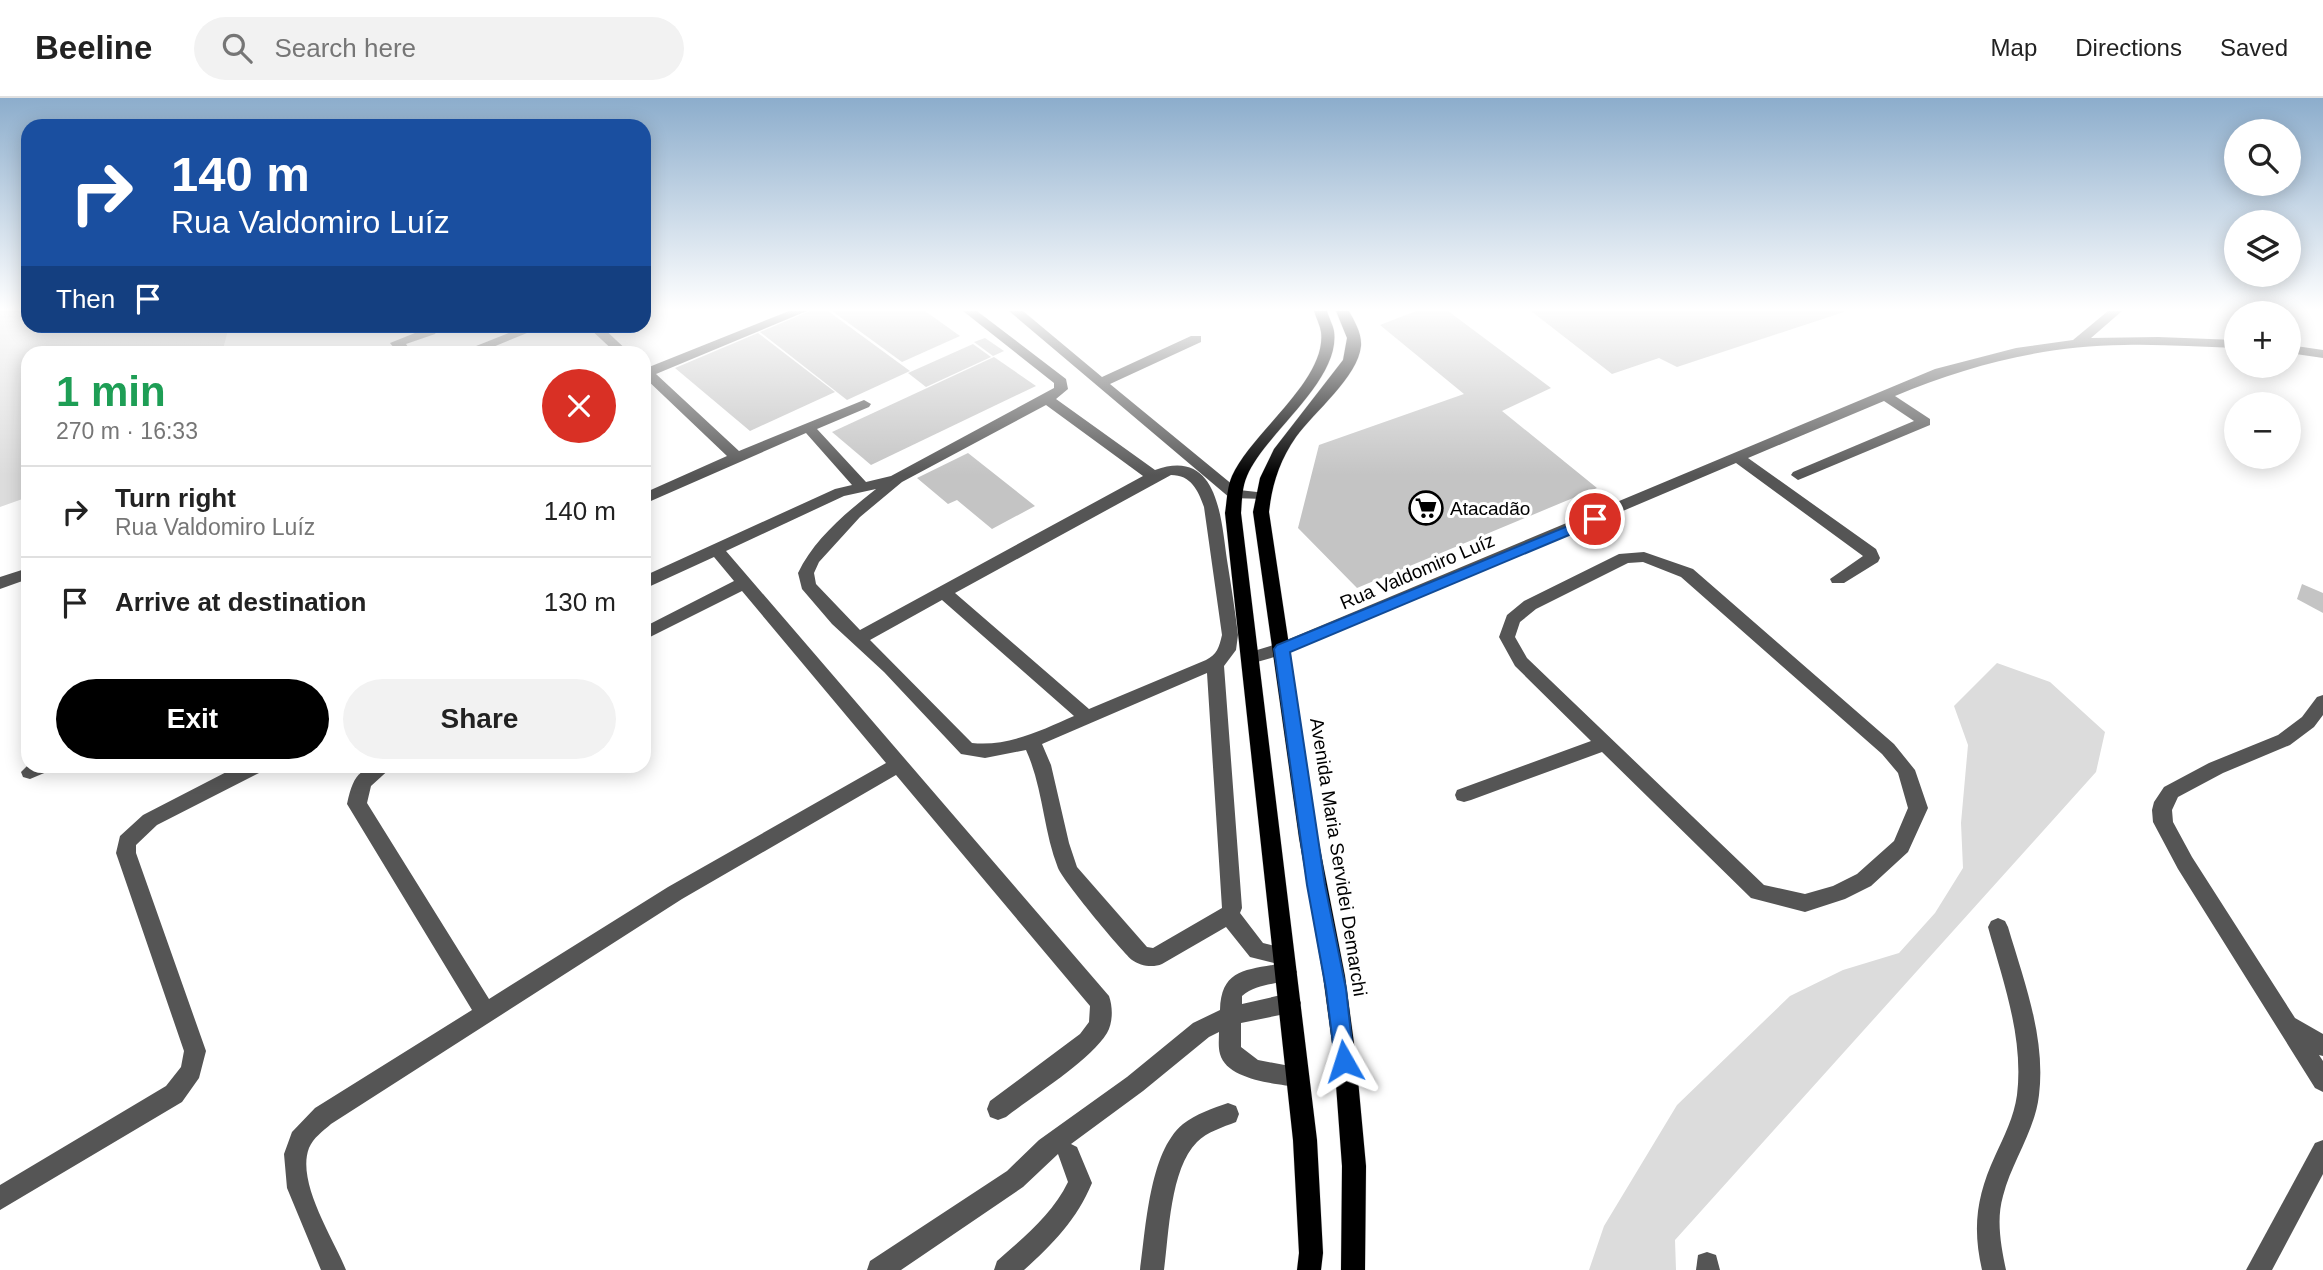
<!DOCTYPE html>
<meta charset="utf-8">
<style>
body{margin:0;font-family:Helvetica,sans-serif;background:#f2f2f2;color:#222;height:100vh;display:flex;flex-direction:column;font-size:26px;white-space:nowrap}
*{box-sizing:border-box;margin:0}
p{font-size:23px;color:#767676}
.icon{flex:none;width:38px;height:38px;fill:none;stroke:currentColor;stroke-width:2;stroke-linecap:round;stroke-linejoin:round}
.map{position:relative;flex:1;overflow:hidden}
.panel{position:absolute;left:21px;top:248px;width:630px;height:427px;display:flex;flex-direction:column;background:#fff;border-radius:21px;box-shadow:0 4px 18px #0003}
.panel>*{flex:none}
.guide{position:absolute;left:21px;top:21px;width:630px;height:214px;border-radius:21px;box-shadow:0 4px 18px #0003;background:#1a4fa0;color:#fff;overflow:hidden}
.controls{position:absolute;left:2224px;top:21px;display:grid;gap:14px}
.controls a{display:grid;place-items:center;width:77px;height:77px;border-radius:50%;background:#fff;box-shadow:0 4px 18px #0003;font-size:35px}
.pin{position:absolute;display:grid;place-items:center;width:60px;height:60px;color:#fff;margin:-30px;border:4px solid #fff;border-radius:50%;box-shadow:0 2px 7px #0007}
.me{position:absolute;width:77px;margin:-38px;rotate:354deg;stroke-linejoin:round;filter:drop-shadow(0 0 5px #0008)}
.turn{display:flex;align-items:center;gap:24px;height:147px;padding:0 35px;font-size:32px}
.turn .icon{width:91px;height:91px;stroke-width:2.5}
.turn b{display:block;font-size:49px;line-height:60px}
.then{display:flex;align-items:center;height:66px;padding:0 35px;background:#0003;gap:14px;font-size:26px}
.round{display:grid;place-items:center;flex:none;width:74px;height:74px;border-radius:37px;background:#f2f2f2}
.overview{display:flex;align-items:center;justify-content:space-between;height:119px;padding:0 35px}
h1{font-size:42px;font-weight:700;line-height:52px;color:#1e9e55}
.cta{display:flex;gap:14px;margin-top:auto;padding:14px 35px}
.cta a{flex:1;height:80px;border-radius:42px;background:#000;color:#fff;font-size:28px;font-weight:700;line-height:80px;text-align:center}
.cta a+a{background:#f2f2f2;color:#222}
ul{padding:0;list-style:none}
li{display:flex;align-items:center;gap:21px;height:91px;padding:0 35px;border-top:2px solid #e0e0e0}
li div{flex:1}
li b{display:block;font-size:26px}
li em{font-style:normal}
header{display:flex;align-items:center;gap:42px;box-sizing:border-box;height:98px;padding:0 35px;background:#fff;border-bottom:2px solid #e0e0e0}
header strong{font-size:33px}
nav{display:flex;gap:38px;margin-inline-start:auto;font-size:24px}
.search{width:490px;height:63px;background:#f2f2f2;display:flex;align-items:center;gap:18px;box-sizing:border-box;padding:0 24px;border-radius:38px;color:#767676;font-size:26px}
.map>svg:first-child{display:block}
</style>
<header>
<strong>Beeline</strong>
<div class="search"><svg class="icon" aria-label="search" viewBox="0 0 24 24"><circle cx="10" cy="10" r="6"/><path d="M15 15l6 6"/></svg>Search here</div>
<nav><a>Map</a><a>Directions</a><a>Saved</a></nav>
</header>
<div class="map">
<svg width="2323" height="1172" viewBox="0 0 2323 1172">
<rect width="100%" height="100%" fill="#fff"/>
<g fill="#dcdcdc">
<polygon points="0,213 28,213 28,228 229,228 222,255 28,256 28,399 0,409"/>
<polygon points="1997,565 2050,584 2105,634 2096,674 1675,1142 1676,1172 1589,1172 1604,1128 1677,1007 1790,898 1843,872 1899,855 1935,815 1963,770 1961,725 1968,647 1954,608"/>
</g>
<g fill="#c4c4c4">
<polygon points="810,213 828,213 910,273 847,302 760,234"/>
<polygon points="832,213 925,213 960,238 902,264"/>
<polygon points="1416,213 1448,213 1551,290 1502,313 1597,390 1357,490 1298,430 1319,347 1464,296 1380,227"/>
<polygon points="1531,213 1844,213 1844,214 1677,269 1659,260 1612,276"/>
<polygon points="758,235 835,294 750,333 675,270"/>
<polygon points="985,240 1004,253 993,258 974,244"/>
<polygon points="973,246 991,259 926,289 908,275"/>
<polygon points="994,259 1036,288 871,367 832,334"/>
<polygon points="968,355 1035,408 992,431 957,402 948,406 917,380"/>
<polygon points="2302,486 2323,495 2323,515 2297,501"/>
</g>
<g fill="none" stroke-linecap="round" stroke-linejoin="round">
<defs>
<g id="major">
<path d="M1314,213H1327C1329,220 1333,227 1334,233C1341,283 1265,335 1247,378C1242,389 1242,403 1241,415L1317,1042L1323,1155L1321,1172H1297L1299,1155L1293,1042L1225,415C1227,403 1227,389 1232,378C1251,335 1327,282 1321,234C1320,227 1316,220 1314,213Z"/>
<path d="M1336,213H1349C1355,224 1362,236 1361,248C1358,279 1314,314 1296,339C1280,362 1272,386 1269,414L1318,740L1345,878L1356,960L1366,1068L1365,1172H1341L1342,1068L1334,960L1323,878L1299,740L1253,414L1260,380L1274,351L1343,262L1347,240Z"/>
</g>
</defs>
<use href="#major" stroke="#dbdbdb" stroke-width="1"/>
<g fill="#555" fill-rule="evenodd">
<path d="M789,213H807L656,276L739,353L864,302L871,306L869,309L817,331L866,384L891,378L1054,290V285L963,213H977L1066,281L1068,291L1056,301L1155,372C1218,349 1221,420 1227,462C1231,487 1235,512 1238,537L1236,552L1224,568L1242,810L1240,815L1263,845L1291,852L1294,858L1288,866L1293,867L1297,874L1293,881C1275,887 1257,885 1242,898V906L1290,895L1298,898L1301,905L1298,912L1290,915L1241,925V949L1258,962L1306,971L1309,978L1306,985L1298,989C1276,986 1227,982 1220,956C1218,949 1219,941 1219,934L1209,939L1143,993L1071,1046L1077,1049L1092,1085C1077,1121 1053,1146 1024,1172H994L997,1163C1023,1140 1052,1117 1068,1084L1058,1056L1023,1089L901,1172H867L870,1163L1007,1073L1039,1042L1127,979L1193,925L1220,912C1221,872 1245,872 1278,866L1250,859L1226,829L1162,866C1153,870 1140,868 1132,862C1119,850 1064,784 1058,770C1043,732 1043,689 1026,652L985,660L961,656L884,574L832,526L802,491L798,475C814,441 847,414 876,391L844,398L726,453L1109,898C1113,909 1113,925 1107,935C1089,964 1034,997 1006,1019L998,1022L990,1019L987,1011L990,1003L1080,936L1089,924L1090,908L896,677L682,801L331,1026C323,1033 313,1040 309,1050C296,1084 333,1140 346,1172H321L287,1090L284,1056L292,1034L315,1010L472,912L347,706C354,673 362,668 393,668L371,688L367,705L489,901L668,789L886,665L742,493L644,542V529L734,483L714,459L644,491V478L835,391L852,387L806,335L644,406V395L727,358L644,279V268L649,269ZM1046,307L1143,378L860,532L816,486L814,475L819,464L860,419L902,384ZM1171,377C1191,377 1198,392 1204,409L1222,537C1219,550 1217,556 1206,562L1089,611L955,495ZM942,502L1074,618C1042,632 1008,649 972,645L870,542ZM1207,575L1222,810L1153,850L1147,849L1077,769L1069,745L1051,667L1042,646Z"/>
<polygon points="1009,213 1023,213 1102,279 1191,238 1201,238 1201,244 1110,286 1239,392 1266,395 1269,398 1266,401 1230,400"/>
<path d="M2108,213H2122L2091,240L2158,239L2236,242V250C2199,249 2162,246 2124,247C2043,248 1969,267 1895,298L1930,321V327L1803,380L1798,382L1791,377L1793,374L1914,323L1884,303L1748,360L1876,451L1880,460L1878,464L1844,485H1832L1830,481L1863,458L1736,365L1288,555L1250,566L1241,560L1244,556L1277,546L1935,271L2016,250L2073,242Z"/>
<polygon points="526,228 544,228 476,256 456,256"/>
<polygon points="587,228 601,228 631,256 617,256"/>
<polygon points="430,229 437,233 435,236 406,246 413,256 399,256 390,245"/>
<polygon points="2289,247 2323,252 2323,260 2289,255"/>
<path d="M1644,454L1693,471L1894,646L1915,672L1928,710L1908,754L1871,788L1845,801L1805,814L1751,800L1602,654L1471,702L1464,704L1457,702L1455,697L1457,692L1591,643L1515,568L1499,539L1507,517L1524,503L1619,456ZM1643,464L1681,479L1882,656L1898,675L1908,710L1894,743L1857,776L1833,788L1805,796L1764,787L1527,560L1515,539L1520,524L1536,511L1628,465Z"/>
<polygon points="28,470 28,481 0,491 0,479"/>
<polygon points="2323,597 2323,617 2314,629 2290,647 2223,675 2178,699 2172,712 2173,724 2192,759 2295,920 2323,936 2323,958 2319,957 2323,963 2323,994 2315,990 2178,771 2153,724 2152,712 2154,704 2164,689 2209,665 2278,637 2302,619 2317,599"/>
<polygon points="28,667 28,668 51,668 49,673 30,681 23,679 21,674"/>
<polygon points="238,668 265,668 263,673 157,727 136,747 136,755 206,953 199,980 182,1004 0,1112 0,1087 166,988 181,969 184,953 116,755 120,738 143,717"/>
<path d="M1998,820L2005,823L2008,829C2024,883 2046,940 2039,997C2035,1033 2012,1063 2003,1098C1996,1122 2001,1148 2006,1172H1982C1972,1129 1977,1097 1995,1058C2004,1038 2014,1019 2017,997C2024,940 2003,883 1988,829L1991,823Z"/>
<path d="M1228,1005L1236,1008L1239,1016L1236,1024C1223,1029 1207,1034 1197,1044C1170,1071 1169,1136 1164,1172H1140C1146,1131 1149,1054 1183,1026C1196,1016 1213,1010 1228,1005Z"/>
<polygon points="2323,1042 2323,1076 2272,1172 2246,1172 2315,1045"/>
<polygon points="1707,1154 1716,1157 1720,1172 1696,1172 1698,1157"/>
</g>
<use href="#major" fill="#000" fill-rule="evenodd"/>
</g>
<linearGradient id="sky" x2="0" y2="1"><stop stop-color="#8cadcc"/><stop offset="0.56" stop-color="#fff"/><stop offset="1" stop-color="#fff" stop-opacity="0"/></linearGradient>
<rect width="2323" height="377" fill="url(#sky)"/>
<polygon fill="#1a73e8" stroke="#114b97" stroke-width="2" points="1595,417 1600,418 1600,424 1290,554 1325,787 1346,891 1354,963 1351,969 1344,972 1336,969 1326,891 1307,787 1274,551 1277,547"/>
<defs>
<symbol id="supermarket-ring" viewBox="-11 -11 22 22"><circle r="9.5" fill="#fff" stroke="#000" stroke-width="1.5"/><path d="M-6-5.5h2.5l.6 2H6L4.5 2H-2.5L-4.4-4H-6ZM-1.5 3.2a1.3 1.3 0 1 0 .1 0ZM3 3.2a1.3 1.3 0 1 0 .1 0Z" fill="#000"/></symbol>
</defs>
<g fill-rule="evenodd">
<use href="#supermarket-ring" x="1407" y="391" width="38" height="38"/>
</g>
<g text-anchor="middle" stroke-width="6" stroke-linejoin="round" paint-order="stroke">
<g font-size="19" fill="#000" stroke="#fff" text-anchor="start">
<text x="1450" y="417">Atacadão</text>
</g>
<g font-size="19" fill="#000" stroke="#fff">
<text transform="translate(1417 473) rotate(-23)" y="7">Rua Valdomiro Luíz</text>
<text transform="translate(1339 759) rotate(81)" y="7">Avenida Maria Servidei Demarchi</text>
</g>
</g>
</svg>
<div class="controls">
<a><svg class="icon" aria-label="search" viewBox="0 0 24 24"><circle cx="10" cy="10" r="6"/><path d="M15 15l6 6"/></svg></a>
<a><svg class="icon" aria-label="layers" viewBox="0 0 24 24"><path d="M12 4l9 5-9 5-9-5zM3 14l9 5 9-5"/></svg></a>
<a>+</a>
<a>−</a>
</div>
<div class="pin" style="left:1595px;top:421px;background:#d93025"><svg class="icon" aria-label="arrive" viewBox="0 0 24 24"><path d="M6 21V4h12l-3 4 3 4H6"/></svg></div>
<svg class="me" style="left:1344px;top:963px" viewBox="-20 -20 40 40"><path d="M0-17L14 15 0 8-14 15z" fill="#1a73e8" stroke="#fff" stroke-width="4"/></svg>
<div class="guide">
<div class="turn"><svg class="icon" aria-label="right" viewBox="0 0 24 24"><path d="M7 20v-9h11M14 6l5 5-5 5"/></svg><div><b>140 m</b>Rua Valdomiro Luíz</div></div>
<div class="then">Then<svg class="icon" aria-label="arrive" viewBox="0 0 24 24"><path d="M6 21V4h12l-3 4 3 4H6"/></svg></div>
</div>
<section class="panel">
<div class="overview"><div><h1>1 min</h1><p>270 m · 16:33</p></div><a class="round" style="background:#d93025;color:#fff"><svg class="icon" aria-label="close" viewBox="0 0 24 24"><path d="M6 6l12 12M18 6L6 18"/></svg></a></div>
<ul>
<li><svg class="icon" aria-label="right" viewBox="0 0 24 24"><path d="M7 20v-9h11M14 6l5 5-5 5"/></svg><div><b>Turn right</b><p>Rua Valdomiro Luíz</p></div><em>140 m</em></li>
<li><svg class="icon" aria-label="arrive" viewBox="0 0 24 24"><path d="M6 21V4h12l-3 4 3 4H6"/></svg><div><b>Arrive at destination</b></div><em>130 m</em></li>
</ul>
<div class="cta"><a>Exit</a><a>Share</a></div>
</section>
</div>
